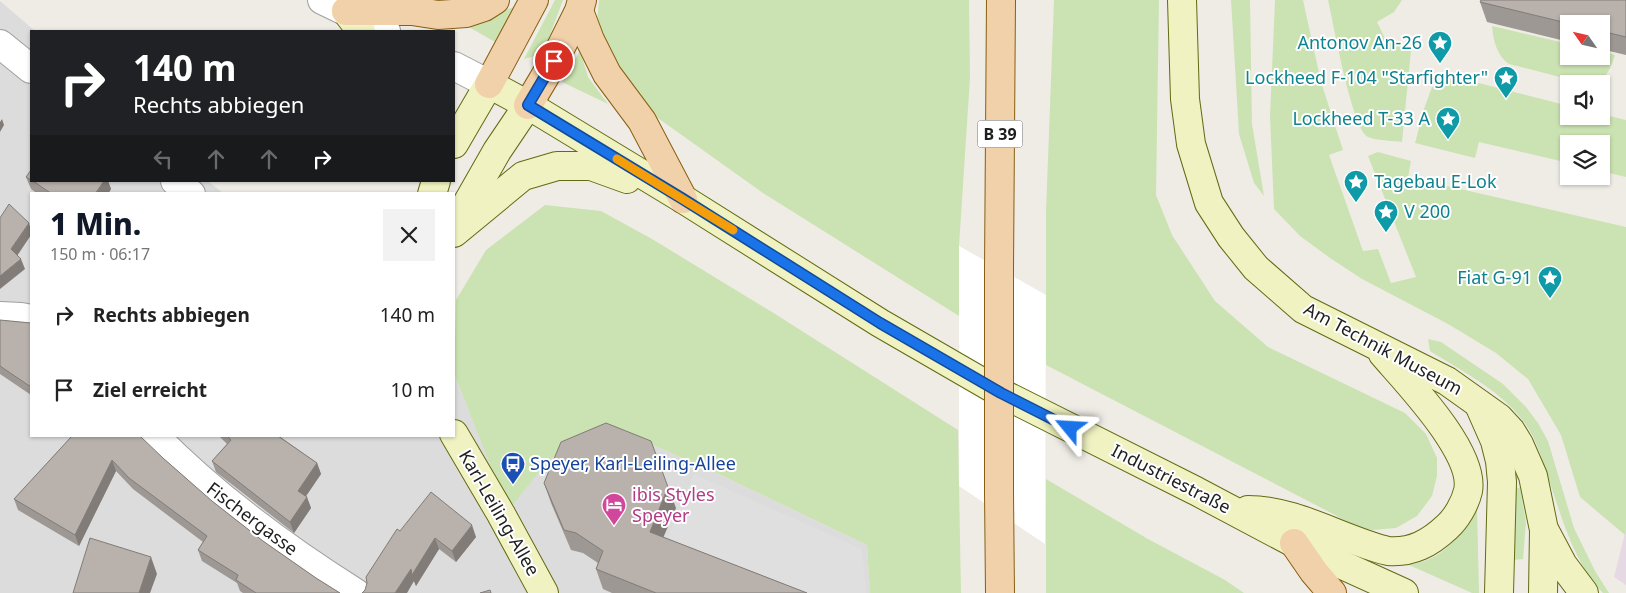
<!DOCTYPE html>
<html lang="de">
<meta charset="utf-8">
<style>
body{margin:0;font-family:"Noto Sans",sans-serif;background:#f2f2f2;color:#222;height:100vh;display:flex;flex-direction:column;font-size:19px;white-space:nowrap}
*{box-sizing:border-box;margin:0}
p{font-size:16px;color:#767676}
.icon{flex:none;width:28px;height:28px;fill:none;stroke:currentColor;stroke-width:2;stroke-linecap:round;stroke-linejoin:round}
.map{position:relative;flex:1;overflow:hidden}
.side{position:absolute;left:30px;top:192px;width:425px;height:245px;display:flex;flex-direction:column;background:#fff;border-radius:0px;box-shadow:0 1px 4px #0004}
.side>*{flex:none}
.hud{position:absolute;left:30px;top:30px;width:425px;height:152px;border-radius:0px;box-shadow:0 1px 4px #0004;background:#202124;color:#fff;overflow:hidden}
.needle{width:32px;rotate:304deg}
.buttons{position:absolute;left:1560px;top:15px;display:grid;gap:10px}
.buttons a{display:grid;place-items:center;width:50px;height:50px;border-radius:0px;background:#fff;box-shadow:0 1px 4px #0004;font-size:25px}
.pin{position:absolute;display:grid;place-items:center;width:42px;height:42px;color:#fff;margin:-21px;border:2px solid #fff;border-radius:50%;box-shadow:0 1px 5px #0007}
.me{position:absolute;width:55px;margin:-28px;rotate:297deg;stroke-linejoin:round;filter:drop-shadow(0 0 4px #0008)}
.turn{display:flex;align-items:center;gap:18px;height:105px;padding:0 20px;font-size:22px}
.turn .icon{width:65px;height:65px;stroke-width:2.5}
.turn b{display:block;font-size:35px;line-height:42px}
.lanes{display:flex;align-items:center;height:48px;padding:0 20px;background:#0003;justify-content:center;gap:25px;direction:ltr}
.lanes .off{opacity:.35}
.round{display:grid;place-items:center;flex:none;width:52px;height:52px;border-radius:0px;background:#f2f2f2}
.overview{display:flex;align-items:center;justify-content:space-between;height:85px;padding:0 20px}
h1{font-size:30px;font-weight:800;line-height:38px;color:#111827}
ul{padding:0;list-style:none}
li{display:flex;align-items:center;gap:15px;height:75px;padding:0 20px}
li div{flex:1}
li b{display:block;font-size:19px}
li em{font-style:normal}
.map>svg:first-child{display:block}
</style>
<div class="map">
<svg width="1626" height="593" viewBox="0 0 1626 593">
<rect width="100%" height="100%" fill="#efece6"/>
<polygon fill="#dddcdc" points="0,1 35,31 31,31 31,181 208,181 224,194 31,194 31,436 454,436 454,373 508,510 548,461 590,433 628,434 712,471 867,545 870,593 0,593"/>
<polygon fill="#e7d9e4" points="1626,529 1626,585 1614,577"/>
<g fill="#cbe3b2">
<polygon points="555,0 563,0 548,40 535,56 524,59"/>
<polygon points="599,0 969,0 970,78 959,246 959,316 763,193 655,116 616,68 597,23"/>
<polygon points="1054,0 1159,0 1156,195 1172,235 1215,301 1268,347 1405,413 1426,434 1437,458 1437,476 1432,496 1417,516 1396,528 1372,530 1353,526 1335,515 1046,365 1046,211"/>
<polygon points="1231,0 1250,0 1252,124 1264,196 1254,183 1239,134"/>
<polygon points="1275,0 1303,0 1321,82 1343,150 1329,155 1363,251 1378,249 1391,283 1416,277 1368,156 1378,152 1411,161 1408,177 1626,227 1626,529 1625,535 1580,497 1561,435 1528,379 1496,353 1448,324 1362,279 1330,258 1300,236 1274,209 1270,116"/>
<path d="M1328,0H1402L1394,12L1377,22L1386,40L1411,50L1402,142C1393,141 1375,140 1368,137C1352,130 1333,21 1328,0Z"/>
<polygon points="516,6 495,42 467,26"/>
<path d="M1492,26L1569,44V56H1601V51L1615,55C1610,69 1609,73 1597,84H1587L1509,64C1497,56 1493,40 1492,26Z"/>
<polygon points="580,51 588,77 608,104 562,82"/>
<polygon points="1455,77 1569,106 1569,116 1601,116 1601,114 1626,120 1626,177 1601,171 1601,144 1569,144 1569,163 1479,142 1475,158 1415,143 1424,109 1432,87"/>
<polygon points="545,205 601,211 652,239 772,312 958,430 961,593 870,593 867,545 712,471 628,434 589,433 548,461 508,511 454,373 456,300 486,250"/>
<path d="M1428,339L1441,342L1503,384L1526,407L1538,423L1548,441L1574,528L1595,571L1609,593H1603C1573,561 1562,518 1548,477C1542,459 1537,441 1526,425C1504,392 1463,372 1430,351Z"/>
<polygon points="1046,479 1148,539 1225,580 1244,593 1046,593"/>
<polygon points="1520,487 1526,522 1523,559 1514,560 1516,489"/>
<path d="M1477,506L1479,593H1472L1409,565C1445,559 1461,536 1477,506Z"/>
</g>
<polygon fill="#dfdfdf" points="694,474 862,549 866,593 784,593 664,546"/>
<polygon fill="#fff" points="959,246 1046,295 1045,544 959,486"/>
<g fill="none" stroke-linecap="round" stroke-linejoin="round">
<defs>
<g id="street">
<polyline points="322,0 386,31"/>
<polyline points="0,44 31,69"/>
<polyline points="454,66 489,84"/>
<polyline points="175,181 191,194"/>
<polyline points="0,316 21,317 31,319"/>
<path d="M155,436C215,497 283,547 356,593"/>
</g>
<g id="secondary">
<polyline points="1182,0 1185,99 1191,144 1209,203 1231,237 1256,268 1303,309 1447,381 1499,418 1511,431 1519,444 1533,476 1544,530 1543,593"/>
<polyline points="346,11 361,31"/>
<polyline points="454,144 489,84 528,105 683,199 880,323 1001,393 1196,491 1294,543 1404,593"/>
<polyline points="432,194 436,181"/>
<polyline points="456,223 497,151 528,105"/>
<polyline points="454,233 523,176 557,166 591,166 627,179"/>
<polyline points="1480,407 1495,441 1500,461 1502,482 1499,593"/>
<polyline points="454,434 501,514 544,593"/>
<path d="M1248,510C1297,510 1342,540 1388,551C1412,553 1430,543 1447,527C1456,519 1465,504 1468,491C1476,453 1407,382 1383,354"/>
<polyline points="1546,533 1563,565 1584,593"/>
</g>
<g id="primary">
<polyline points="346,11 412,11 438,15 466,13 484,7 495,0"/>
<polyline points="579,11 590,40 607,74 642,121 683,199"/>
<polyline points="489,84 534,0"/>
<polyline points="528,105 554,61 579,11 582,0"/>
<polyline points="999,269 1001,0"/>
<polyline points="999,493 1000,593"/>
<polyline points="1294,543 1314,572 1332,593"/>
</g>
</defs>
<use href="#street" stroke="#a0a0a0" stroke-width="30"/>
<use href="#secondary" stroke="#626a12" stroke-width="30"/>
<use href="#primary" stroke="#885f11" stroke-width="30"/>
<use href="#street" stroke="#fff" stroke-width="28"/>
<use href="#secondary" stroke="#f0f2c1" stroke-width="28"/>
<use href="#primary" stroke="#f1d1a9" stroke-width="28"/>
<defs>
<polyline id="primary-bridge" points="999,269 999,493"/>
</defs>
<use href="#primary-bridge" stroke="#885f11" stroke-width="30" stroke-linecap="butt"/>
<use href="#primary-bridge" stroke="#f1d1a9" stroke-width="28"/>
</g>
<g fill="#9e9894">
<polygon points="1626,0 1626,55 1601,49 1601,24 1569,24 1569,42 1487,22 1480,2"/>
<polygon points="26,177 31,180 31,181 108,181 111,189 108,194 38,194 31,189"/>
<polygon points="0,320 31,323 31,395 0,374"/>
<polygon points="72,436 163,458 212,501 263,541 316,578 340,593 243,593 240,591 237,583 202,561 198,550 203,542 133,489 116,471 79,546 18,510 14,499"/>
<polygon points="219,436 279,436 317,463 321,474 306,496 311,508 294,533 216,472 212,461 227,444"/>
<polygon points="544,483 676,508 663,537 807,593 612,593 603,589 596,569 598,563 583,553 571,550 551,503"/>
<polygon points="400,531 476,537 456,562 439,549 416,586 414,581 365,590"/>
</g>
<g fill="#817c78">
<polygon points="2,119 4,125 0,132 0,122"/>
<polygon points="104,181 108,181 111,189 108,194 95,194"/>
<polygon points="29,223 31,230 31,235 15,259 11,249"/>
<polygon points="21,259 25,269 0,289 0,276"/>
<polygon points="112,460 116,471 79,546 75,535"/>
<polygon points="317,463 321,474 302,502 298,491"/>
<polygon points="668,487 676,508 657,552 650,532"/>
<polygon points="307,497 311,508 294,533 290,522"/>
<polygon points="472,525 476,537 456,562 452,551"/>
<polygon points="435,538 439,549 416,586 414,581 407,593 395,593 411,569"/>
<polygon points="151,557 157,574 150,593 139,593"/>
</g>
<g fill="#b8b1ac" stroke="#817c78">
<polygon points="1481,0 1626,0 1626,37 1601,31 1601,24 1571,24 1480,2"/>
<polygon points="31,170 31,180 26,177"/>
<polygon points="33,181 104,181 95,194 52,194"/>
<polygon points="9,204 29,223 11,249 21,259 0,276 0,218"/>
<polygon points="0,320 31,323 31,387 0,366"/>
<polygon points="606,423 651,441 668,487 650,532 807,593 656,593 596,569 603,551 576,533 564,530 544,483 561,442"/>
<polygon points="72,436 140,436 163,458 212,501 263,541 316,578 340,593 256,593 236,580 238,575 198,550 207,536 129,478 112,460 75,535 14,499"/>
<polygon points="227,436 278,436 317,463 298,491 307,497 290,522 212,461 231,440"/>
<polygon points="431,492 472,525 452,551 435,538 412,575 411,569 395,593 362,593 365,590 367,583 366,577 397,529 400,531"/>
<polygon points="90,538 151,557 139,593 73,593"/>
<polygon points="490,590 491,593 480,593"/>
</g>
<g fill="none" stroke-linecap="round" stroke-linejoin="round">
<defs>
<polyline id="route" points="554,61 528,105 683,199 880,323 1001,393 1070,428"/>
</defs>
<use href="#route" stroke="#114b97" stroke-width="12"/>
<use href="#route" stroke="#1a73e8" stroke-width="9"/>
<polyline stroke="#f59e0b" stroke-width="9" points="617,159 733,230"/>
</g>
<defs>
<symbol id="sight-pin" viewBox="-11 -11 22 30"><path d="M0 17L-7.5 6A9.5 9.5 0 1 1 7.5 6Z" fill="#0f9aa8" stroke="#fff"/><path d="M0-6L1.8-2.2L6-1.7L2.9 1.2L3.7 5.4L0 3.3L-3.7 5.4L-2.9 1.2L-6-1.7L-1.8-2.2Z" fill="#fff"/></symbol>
<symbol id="bus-pin" viewBox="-11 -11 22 30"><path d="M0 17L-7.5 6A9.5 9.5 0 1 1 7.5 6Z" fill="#1a4fb4" stroke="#fff"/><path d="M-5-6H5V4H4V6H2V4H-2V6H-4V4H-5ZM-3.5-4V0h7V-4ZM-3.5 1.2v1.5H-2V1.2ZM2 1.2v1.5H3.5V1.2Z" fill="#fff"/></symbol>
<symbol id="hotel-pin" viewBox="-11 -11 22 30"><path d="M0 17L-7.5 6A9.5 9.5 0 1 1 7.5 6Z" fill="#d1479c" stroke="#fff"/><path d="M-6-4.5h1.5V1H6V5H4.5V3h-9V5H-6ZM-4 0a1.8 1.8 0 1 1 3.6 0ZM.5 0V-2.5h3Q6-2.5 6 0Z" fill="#fff"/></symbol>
</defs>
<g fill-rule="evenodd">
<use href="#sight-pin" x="1426" y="29" width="28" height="38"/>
<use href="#sight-pin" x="1492" y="64" width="28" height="38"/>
<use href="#sight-pin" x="1434" y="105" width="28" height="38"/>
<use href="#sight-pin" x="1342" y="168" width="28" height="38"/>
<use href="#sight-pin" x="1372" y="198" width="28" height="38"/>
<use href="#sight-pin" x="1536" y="264" width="28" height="38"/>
<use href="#bus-pin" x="499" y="450" width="28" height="38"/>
<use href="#hotel-pin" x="600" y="491" width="28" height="38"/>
</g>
<g text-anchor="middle" stroke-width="4" stroke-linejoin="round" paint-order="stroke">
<rect fill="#fff" stroke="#626262" stroke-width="1" x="977.5" y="120.5" width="45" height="27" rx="4"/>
<g font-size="16" font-weight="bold" fill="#1f1f1f">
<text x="1000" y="140">B 39</text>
</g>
<g font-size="18" fill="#0d838f" stroke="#fff" text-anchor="end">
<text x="1422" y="49">Antonov An-26</text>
<text x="1488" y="84">Lockheed F-104 "Starfighter"</text>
<text x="1430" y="125">Lockheed T-33 A</text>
<text x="1374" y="188" text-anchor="start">Tagebau E-Lok</text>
<text x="1404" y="218" text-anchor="start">V 200</text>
<text x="1532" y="284">Fiat G-91</text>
</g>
<g font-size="18" fill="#1f1f1f" stroke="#fff">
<text transform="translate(1383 349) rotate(28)" y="6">Am Technik Museum</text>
<text transform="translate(1171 479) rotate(27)" y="6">Industriestraße</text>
<text transform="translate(499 513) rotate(60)" y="6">Karl-Leiling-Allee</text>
<text transform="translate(252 519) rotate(37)" y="6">Fischergasse</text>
</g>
<g font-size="18" fill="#164399" stroke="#fff" text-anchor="start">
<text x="530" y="470">Speyer, Karl-Leiling-Allee</text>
</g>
<g font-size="18" fill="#b23c85" stroke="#fff" text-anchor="start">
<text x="632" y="501">ibis Styles<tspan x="632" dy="21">Speyer</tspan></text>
</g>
</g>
</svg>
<div class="buttons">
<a><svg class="needle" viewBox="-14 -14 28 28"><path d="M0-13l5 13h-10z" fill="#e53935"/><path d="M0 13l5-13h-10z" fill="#767676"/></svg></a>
<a><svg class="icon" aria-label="sound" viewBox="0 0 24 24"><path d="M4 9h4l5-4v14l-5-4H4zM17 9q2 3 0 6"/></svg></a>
<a><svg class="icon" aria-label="layers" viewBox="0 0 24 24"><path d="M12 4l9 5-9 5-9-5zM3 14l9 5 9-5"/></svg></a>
</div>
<div class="pin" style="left:554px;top:61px;background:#d93025"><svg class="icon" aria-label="arrive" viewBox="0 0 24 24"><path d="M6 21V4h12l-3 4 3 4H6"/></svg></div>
<svg class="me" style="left:1070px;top:428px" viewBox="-20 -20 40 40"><path d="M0-17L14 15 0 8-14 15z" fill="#1a73e8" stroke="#fff" stroke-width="4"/></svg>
<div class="hud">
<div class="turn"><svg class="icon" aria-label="right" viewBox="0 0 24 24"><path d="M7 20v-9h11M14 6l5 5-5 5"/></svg><div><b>140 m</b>Rechts abbiegen</div></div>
<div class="lanes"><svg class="icon off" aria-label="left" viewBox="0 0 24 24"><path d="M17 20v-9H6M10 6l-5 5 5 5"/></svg><svg class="icon off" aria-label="ahead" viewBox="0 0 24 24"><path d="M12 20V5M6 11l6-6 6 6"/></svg><svg class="icon off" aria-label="ahead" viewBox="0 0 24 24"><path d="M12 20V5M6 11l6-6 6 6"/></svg><svg class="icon" aria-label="right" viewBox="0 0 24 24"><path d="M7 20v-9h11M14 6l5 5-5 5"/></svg></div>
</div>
<section class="side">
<div class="overview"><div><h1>1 Min.</h1><p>150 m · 06:17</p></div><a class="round"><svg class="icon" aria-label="close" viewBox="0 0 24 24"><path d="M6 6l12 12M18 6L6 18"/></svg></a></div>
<ul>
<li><svg class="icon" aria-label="right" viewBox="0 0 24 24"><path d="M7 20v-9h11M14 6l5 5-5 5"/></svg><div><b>Rechts abbiegen</b></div><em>140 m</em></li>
<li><svg class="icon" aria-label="arrive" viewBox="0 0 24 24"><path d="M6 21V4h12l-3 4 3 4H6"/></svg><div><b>Ziel erreicht</b></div><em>10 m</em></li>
</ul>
</section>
</div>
